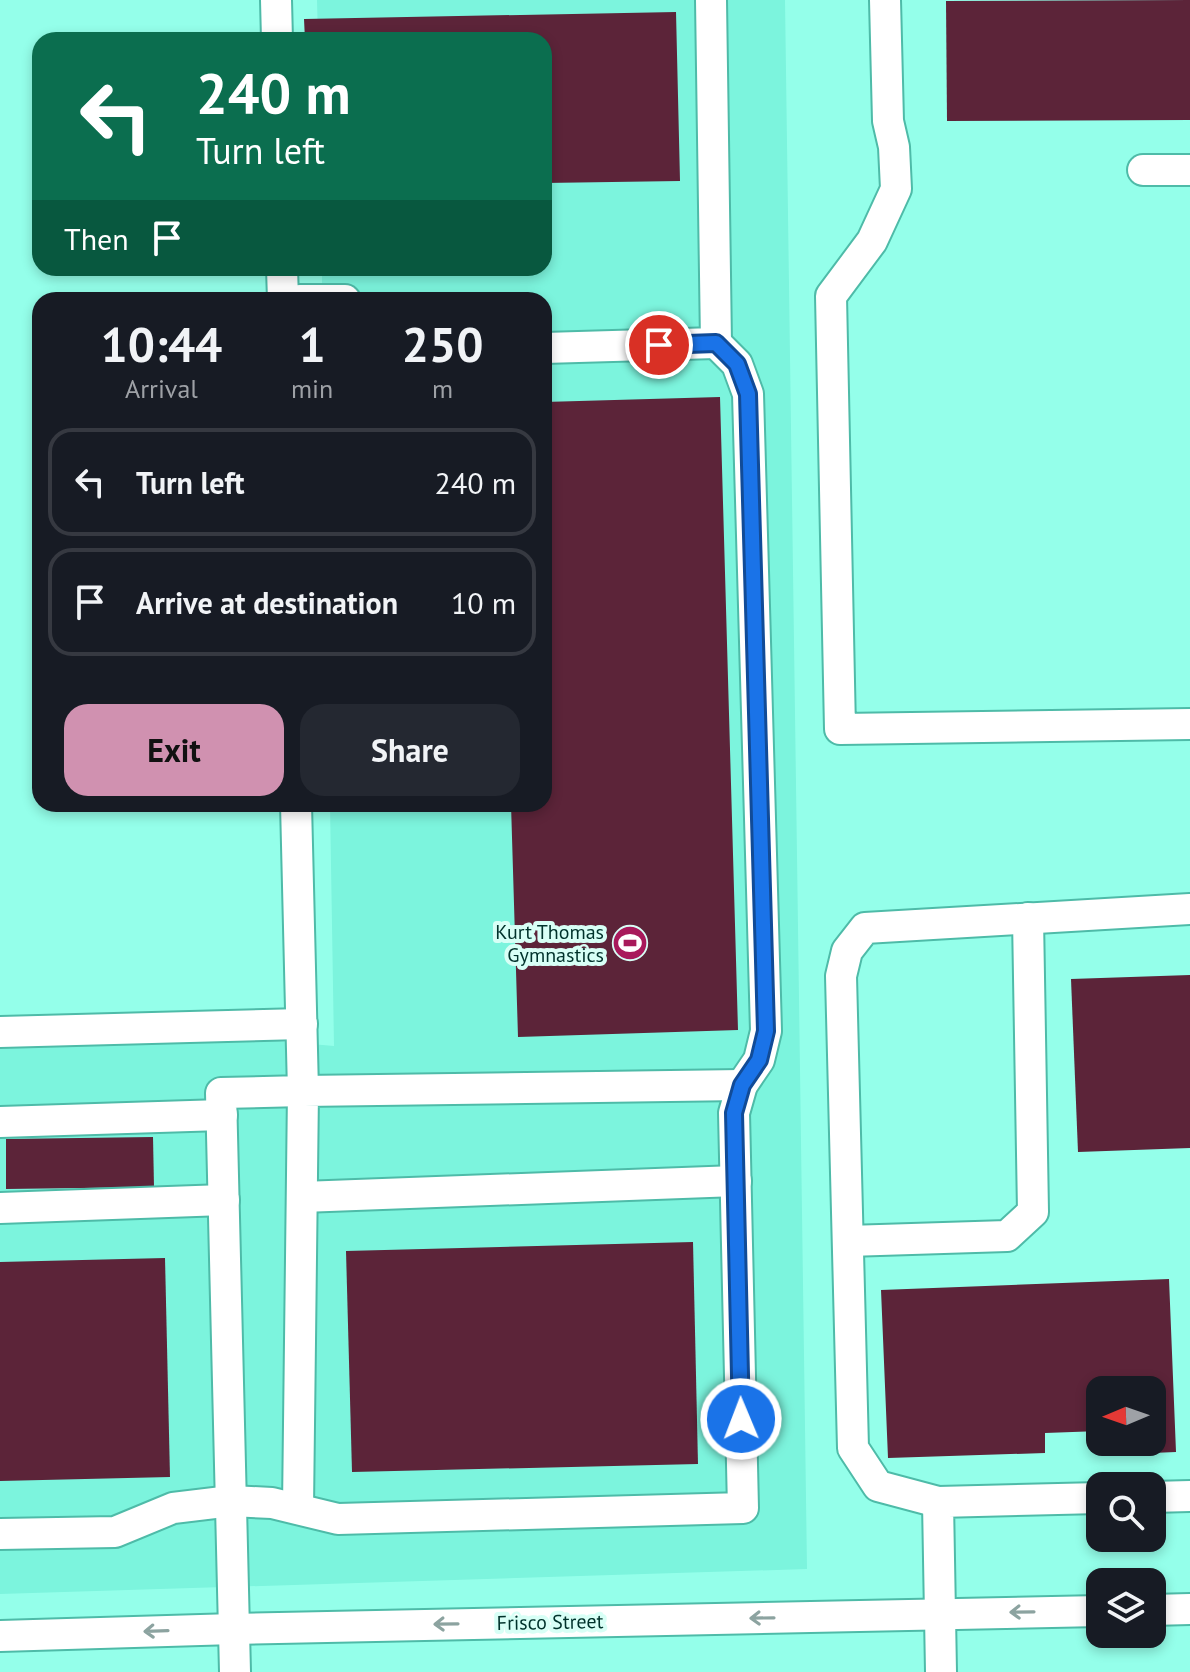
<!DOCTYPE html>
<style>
body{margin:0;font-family:"PT Sans",sans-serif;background:#242831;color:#f1f3f6;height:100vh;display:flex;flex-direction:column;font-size:30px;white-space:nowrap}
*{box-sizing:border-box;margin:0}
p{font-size:26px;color:#9ea1a6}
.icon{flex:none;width:44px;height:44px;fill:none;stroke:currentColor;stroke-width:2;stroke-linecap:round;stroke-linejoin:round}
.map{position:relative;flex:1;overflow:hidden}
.drawer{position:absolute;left:32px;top:292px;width:520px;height:520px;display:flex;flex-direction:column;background:#171b24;border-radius:24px;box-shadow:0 4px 12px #0003}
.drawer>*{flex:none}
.top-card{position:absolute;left:32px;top:32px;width:520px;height:244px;border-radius:24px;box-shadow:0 4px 12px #0003;background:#0b6e4f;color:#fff;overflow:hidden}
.needle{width:52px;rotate:268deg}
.tools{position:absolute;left:1086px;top:1376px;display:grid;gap:16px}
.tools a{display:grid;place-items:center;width:80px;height:80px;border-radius:16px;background:#171b24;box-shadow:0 4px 12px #0003;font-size:40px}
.pin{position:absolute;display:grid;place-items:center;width:68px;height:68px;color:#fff;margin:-34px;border:4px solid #fff;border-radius:50%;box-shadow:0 2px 8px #0007}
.me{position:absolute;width:88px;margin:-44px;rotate:359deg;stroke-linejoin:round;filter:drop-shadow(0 0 6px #0008)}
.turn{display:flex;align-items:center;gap:28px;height:168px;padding:0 32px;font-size:36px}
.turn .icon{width:104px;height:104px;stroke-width:2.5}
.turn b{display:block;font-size:56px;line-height:68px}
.then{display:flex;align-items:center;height:76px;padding:0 32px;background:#0003;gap:16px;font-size:30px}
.eta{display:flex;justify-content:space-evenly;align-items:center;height:136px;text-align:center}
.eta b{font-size:48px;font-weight:800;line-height:56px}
.action{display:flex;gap:16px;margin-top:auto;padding:16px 32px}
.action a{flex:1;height:92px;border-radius:24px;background:#d091b0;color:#111;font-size:32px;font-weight:800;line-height:92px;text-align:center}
.action a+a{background:#242831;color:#f1f3f6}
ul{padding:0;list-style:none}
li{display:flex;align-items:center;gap:24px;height:108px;margin:0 16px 12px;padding:0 16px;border:4px solid #363941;border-radius:24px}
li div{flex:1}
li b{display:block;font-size:30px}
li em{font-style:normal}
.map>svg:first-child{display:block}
</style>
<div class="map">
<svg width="1190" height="1672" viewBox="0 0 1190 1672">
<rect width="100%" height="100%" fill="#94ffea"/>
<polygon fill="#7cf4dd" points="317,0 785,0 807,1569 0,1594 0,1017 334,1046 330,804 544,804 544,300 322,300 322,268 544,268 544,40 318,40"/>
<g fill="#5c2439">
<polygon points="1190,0 1190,120 947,121 946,1"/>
<polygon points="676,12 680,181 544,183 544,40 305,40 304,19"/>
<polygon points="720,397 738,1030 518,1037 511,804 544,804 544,402"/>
<polygon points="1190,975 1190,1148 1078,1152 1071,979"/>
<polygon points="153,1137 154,1187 6,1189 6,1139"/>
<polygon points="693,1242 698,1464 352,1472 346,1251"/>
<polygon points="165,1258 170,1477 0,1481 0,1262"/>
<polygon points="1169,1279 1176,1452 1103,1455 1103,1442 1152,1442 1152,1390 1100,1390 1100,1431 1045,1433 1045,1453 888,1458 881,1290"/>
</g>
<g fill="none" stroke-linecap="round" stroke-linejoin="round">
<defs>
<g id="minor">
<polyline points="276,0 277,40"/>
<polyline points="885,0 888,121 894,147 896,189 872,241 831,296 840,729 1190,724"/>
<polyline points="1143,170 1190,170"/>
<polyline points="282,268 283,300"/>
<polyline points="300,300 345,300"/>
<polyline points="544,348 716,343 711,0"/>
<polyline points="0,1032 302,1024"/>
<polyline points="0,1122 222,1115"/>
<polyline points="302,1197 736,1181"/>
<polyline points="0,1208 224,1200"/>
<polyline points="848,1241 1007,1236 1033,1212 1028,918"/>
<polyline points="1152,1497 1190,1496"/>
<polyline points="938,1502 878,1486 853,1448 841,976 847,951 865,928 1190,909"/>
<polyline points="298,1508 303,1091 742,1085"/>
<polyline points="0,1534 115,1532 173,1508 231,1501 272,1503 338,1519 743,1508 734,1113 742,1085 759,1060 766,1031 748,394 737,364 716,343"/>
<polyline points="1152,1610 1190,1609"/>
<polyline points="0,1636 234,1629 1100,1611"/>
<polyline points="235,1672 221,1093 303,1091 296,804"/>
<polyline points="941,1672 938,1502 1100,1498"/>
</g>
</defs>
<use href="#minor" stroke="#4ebba8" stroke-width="34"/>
<use href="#minor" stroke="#fff" stroke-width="30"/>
</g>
<defs><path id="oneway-shaft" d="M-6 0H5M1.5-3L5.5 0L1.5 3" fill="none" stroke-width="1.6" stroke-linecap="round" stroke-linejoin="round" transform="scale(2)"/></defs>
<g stroke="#8ca3a0">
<use href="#oneway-shaft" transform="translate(1022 1612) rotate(179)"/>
<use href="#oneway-shaft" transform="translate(762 1618) rotate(179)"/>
<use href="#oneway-shaft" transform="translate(446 1624) rotate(179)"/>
<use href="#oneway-shaft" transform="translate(156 1631) rotate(178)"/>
</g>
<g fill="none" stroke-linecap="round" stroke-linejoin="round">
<defs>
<polyline id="route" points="659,345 716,343 737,364 748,394 766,1031 759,1060 742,1085 734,1113 741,1419"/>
</defs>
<use href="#route" stroke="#114b97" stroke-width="20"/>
<use href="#route" stroke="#1a73e8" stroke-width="14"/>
</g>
<defs>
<symbol id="stadium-disc" viewBox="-11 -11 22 22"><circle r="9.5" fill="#a81a5b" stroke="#d8fff6"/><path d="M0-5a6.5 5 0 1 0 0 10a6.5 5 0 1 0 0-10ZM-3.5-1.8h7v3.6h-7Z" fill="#fff"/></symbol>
</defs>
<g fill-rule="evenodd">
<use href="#stadium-disc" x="610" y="923" width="40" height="40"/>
</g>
<g text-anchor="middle" stroke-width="8" stroke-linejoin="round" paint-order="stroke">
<g font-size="20" fill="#00322b" stroke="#d8fff6" text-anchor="end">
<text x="604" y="939">Kurt Thomas<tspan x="604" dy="23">Gymnastics</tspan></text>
</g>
<g font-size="20" fill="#00322b" stroke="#d8fff6">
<text transform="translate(550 1622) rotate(-1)" y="7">Frisco Street</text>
</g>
</g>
</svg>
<div class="tools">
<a><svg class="needle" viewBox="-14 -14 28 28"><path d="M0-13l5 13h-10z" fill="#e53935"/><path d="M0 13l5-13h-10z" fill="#9ea1a6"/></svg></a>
<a><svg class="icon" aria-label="search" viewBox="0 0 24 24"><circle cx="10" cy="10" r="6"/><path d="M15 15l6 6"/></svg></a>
<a><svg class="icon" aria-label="layers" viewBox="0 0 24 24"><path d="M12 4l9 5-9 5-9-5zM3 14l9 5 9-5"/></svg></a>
</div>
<div class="pin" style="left:659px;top:345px;background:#d93025"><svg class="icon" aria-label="arrive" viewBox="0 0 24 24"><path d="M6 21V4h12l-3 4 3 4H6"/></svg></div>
<svg class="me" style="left:741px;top:1419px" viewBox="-20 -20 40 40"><circle r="17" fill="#1a73e8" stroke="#fff" stroke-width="3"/><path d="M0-11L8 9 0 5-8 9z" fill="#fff"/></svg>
<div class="top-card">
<div class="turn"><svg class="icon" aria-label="left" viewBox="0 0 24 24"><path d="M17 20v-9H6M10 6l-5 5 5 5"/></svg><div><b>240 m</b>Turn left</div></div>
<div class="then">Then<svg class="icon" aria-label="arrive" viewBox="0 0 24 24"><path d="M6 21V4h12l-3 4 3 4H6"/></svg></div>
</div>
<section class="drawer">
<div class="eta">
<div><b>10:44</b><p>Arrival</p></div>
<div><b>1</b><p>min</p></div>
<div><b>250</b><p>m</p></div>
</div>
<ul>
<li><svg class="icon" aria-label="left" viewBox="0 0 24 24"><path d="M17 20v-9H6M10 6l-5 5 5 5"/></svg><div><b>Turn left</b></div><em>240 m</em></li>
<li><svg class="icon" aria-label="arrive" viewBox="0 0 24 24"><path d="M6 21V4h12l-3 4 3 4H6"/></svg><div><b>Arrive at destination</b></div><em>10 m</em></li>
</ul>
<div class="action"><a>Exit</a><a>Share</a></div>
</section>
</div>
